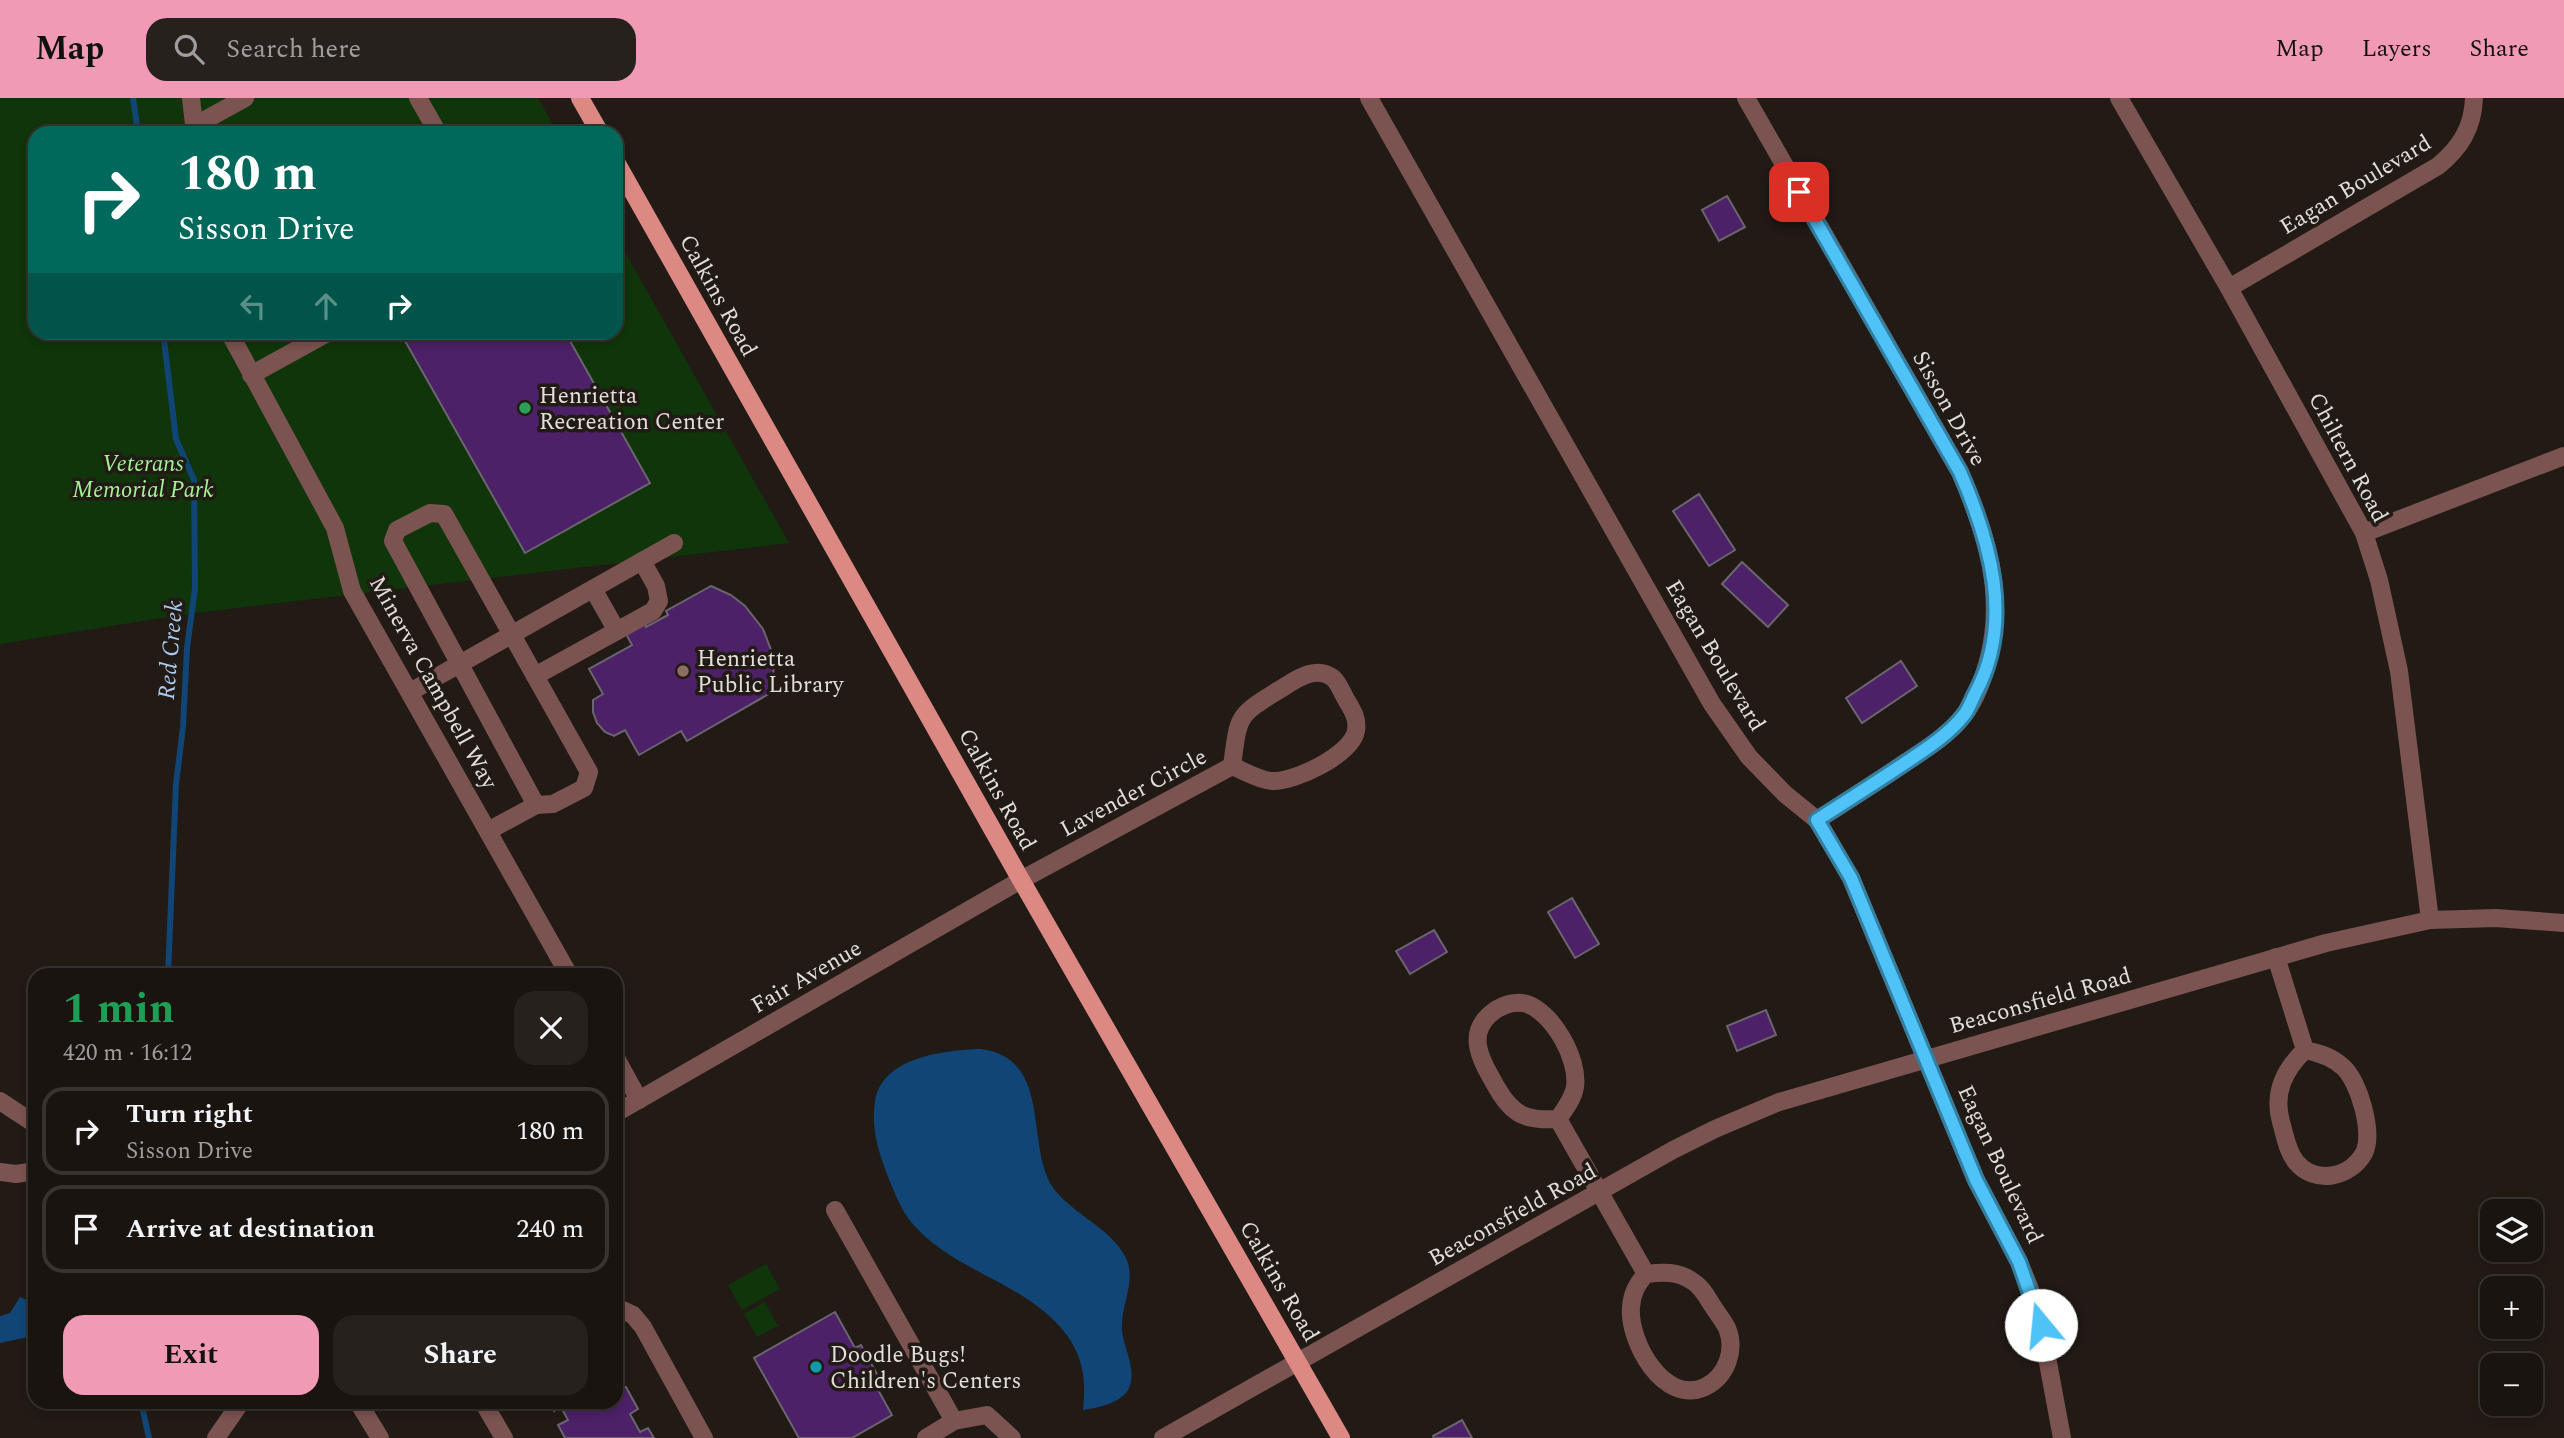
<!DOCTYPE html>
<meta charset="utf-8">
<style>
body{margin:0;font-family:Spectral,serif;background:#27211e;color:#f1f3f6;height:100vh;display:flex;flex-direction:column;font-size:26px;white-space:nowrap}
*{box-sizing:border-box;margin:0}
p{font-size:23px;color:#9f9e9f}
.icon{flex:none;width:38px;height:38px;fill:none;stroke:currentColor;stroke-width:2;stroke-linecap:round;stroke-linejoin:round}
.map{position:relative;flex:1;overflow:hidden}
.panel{position:absolute;left:28px;top:870px;width:595px;height:441px;display:flex;flex-direction:column;background:#1a1410;border-radius:21px;box-shadow:0 4px 10px #0003,0 0 0 2px #383330}
.panel>*{flex:none}
.guide{position:absolute;left:28px;top:28px;width:595px;height:214px;border-radius:21px;box-shadow:0 4px 10px #0003,0 0 0 2px #383330;background:#00695c;color:#fff;overflow:hidden}
.controls{position:absolute;left:2480px;top:1101px;display:grid;gap:14px}
.controls a{display:grid;place-items:center;width:63px;height:63px;border-radius:14px;background:#1a1410;box-shadow:0 4px 10px #0003,0 0 0 2px #383330;font-size:35px}
.pin{position:absolute;display:grid;place-items:center;width:60px;height:60px;color:#fff;margin:-30px;border-radius:14px;box-shadow:0 4px 10px #0006}
.me{position:absolute;width:77px;margin:-38px;rotate:343deg;stroke-linejoin:round;filter:drop-shadow(0 0 5px #0008)}
.turn{display:flex;align-items:center;gap:24px;height:147px;padding:0 35px;font-size:32px}
.turn .icon{width:91px;height:91px;stroke-width:2.5}
.turn b{display:block;font-size:49px;line-height:60px}
.lanes{display:flex;align-items:center;height:66px;padding:0 35px;background:#0003;justify-content:center;gap:35px;direction:ltr}
.lanes .off{opacity:.35}
.round{display:grid;place-items:center;flex:none;width:74px;height:74px;border-radius:21px;background:#27211e}
.head{display:flex;align-items:center;justify-content:space-between;height:119px;padding:0 35px}
h1{font-size:42px;font-weight:700;line-height:52px;color:#1e9e55}
.action{display:flex;gap:14px;margin-top:auto;padding:14px 35px}
.action a{flex:1;height:80px;border-radius:21px;background:#f09ab5;color:#111;font-size:28px;font-weight:700;line-height:80px;text-align:center}
.action a+a{background:#27211e;color:#f1f3f6}
ul{padding:0;list-style:none}
li{display:flex;align-items:center;gap:21px;height:88px;margin:0 14px 10px;padding:0 21px;border:4px solid #383330;border-radius:21px}
li div{flex:1}
li b{display:block;font-size:26px}
li em{font-style:normal}
header{display:flex;align-items:center;gap:42px;box-sizing:border-box;height:98px;padding:0 35px;background:#f09ab5;color:#111}
header strong{font-size:33px}
nav{display:flex;gap:38px;margin-inline-start:auto;font-size:24px}
.search{width:490px;height:63px;background:#27211e;display:flex;align-items:center;gap:18px;box-sizing:border-box;padding:0 24px;border-radius:21px;color:#9f9e9f;font-size:26px}
.map>svg:first-child{display:block}
</style>
<header>
<strong>Map</strong>
<div class="search"><svg class="icon" aria-label="search" viewBox="0 0 24 24"><circle cx="10" cy="10" r="6"/><path d="M15 15l6 6"/></svg>Search here</div>
<nav><a>Map</a><a>Layers</a><a>Share</a></nav>
</header>
<div class="map">
<svg width="2564" height="1340" viewBox="0 0 2564 1340">
<rect width="100%" height="100%" fill="#221a15"/>
<g fill="#10350a">
<polygon points="0,0 538,0 558,35 35,35 35,234 616,234 616,138 789,445 186,516 0,546"/>
<polygon points="766,1166 780,1191 742,1212 728,1187"/>
<polygon points="765,1204 778,1228 757,1239 744,1216"/>
</g>
<g fill="#104575">
<path d="M981,951C1048,960 1028,1035 1048,1081C1062,1112 1111,1128 1126,1160C1137,1183 1120,1208 1122,1233C1124,1250 1137,1273 1129,1290C1122,1305 1098,1310 1083,1312C1086,1283 1084,1260 1066,1236C1025,1182 949,1174 908,1120C899,1107 893,1091 887,1076C878,1052 871,1030 875,1004C881,959 945,952 981,951Z"/>
<polygon points="20,1199 35,1206 35,1222 28,1239 0,1245 0,1218 10,1215"/>
</g>
<g fill="none" stroke-linecap="round" stroke-linejoin="round">
<g stroke="#104575" stroke-width="6">
<polyline points="133,0 138,35"/>
<polyline points="163,234 176,341 194,382 195,490 187,550 183,629 176,686 168,877"/>
<polyline points="141,1304 149,1340"/>
</g>
</g>
<g fill="#4c2167" stroke="#6a656e" stroke-width="2">
<polygon points="1727,98 1745,129 1719,143 1702,112"/>
<polygon points="400,234 565,234 650,385 525,455"/>
<polygon points="1699,396 1735,452 1709,468 1673,413"/>
<polygon points="1742,464 1788,507 1768,529 1722,486"/>
<polygon points="711,488 731,497 745,508 763,531 773,557 774,593 687,643 681,633 639,657 625,632 614,638 605,634 597,625 593,614 593,602 603,596 589,571 632,547 626,536 645,525 646,529 668,517 666,513"/>
<polygon points="1901,563 1917,588 1862,625 1846,600"/>
<polygon points="1572,800 1599,846 1575,860 1548,814"/>
<polygon points="1434,832 1447,854 1410,876 1396,853"/>
<polygon points="1766,912 1776,937 1737,953 1727,928"/>
<polygon points="835,1214 855,1250 861,1247 878,1278 872,1281 892,1317 852,1340 799,1340 754,1260"/>
<polygon points="626,1289 638,1311 630,1316 640,1334 648,1330 654,1340 565,1340 558,1327 568,1322 561,1309 554,1313 550,1305 616,1304 616,1292"/>
<polygon points="1462,1322 1472,1340 1434,1340 1433,1338"/>
</g>
<g fill="none" stroke-linecap="round" stroke-linejoin="round">
<g stroke="#7b5350" stroke-width="18">
<polyline points="191,0 195,35"/>
<polyline points="418,0 438,35"/>
<polyline points="1369,0 1712,606 1749,659 1785,696 1817,722 1851,780 1976,1082 2019,1164 2030,1191 2041,1227 2062,1340"/>
<path d="M1746,0L1960,374C1986,434 2005,494 1989,559C1984,579 1976,601 1964,617C1949,637 1926,651 1906,664C1877,684 1847,703 1817,722"/>
<polyline points="2119,0 2229,190 2364,435 2379,482 2399,573 2430,822"/>
<polyline points="194,28 245,0"/>
<path d="M2229,190L2438,68C2460,50 2473,30 2474,0"/>
<polyline points="229,234 335,430 352,493 569,877"/>
<polyline points="251,277 329,234"/>
<polygon points="430,415 444,416 589,674 584,690 553,706 536,707 393,443 397,432"/>
<polyline points="2364,435 2564,358"/>
<polyline points="593,491 617,533"/>
<polyline points="535,578 653,513 659,503 656,488 642,463"/>
<polyline points="410,594 674,445"/>
<polyline points="488,733 536,707"/>
<path d="M2276,859L2305,952C2284,972 2273,995 2281,1024C2285,1037 2287,1053 2296,1064C2315,1087 2350,1080 2364,1055C2374,1035 2359,983 2343,969C2332,959 2320,955 2305,952"/>
<polyline points="616,960 639,1002"/>
<polyline points="0,1003 35,1026"/>
<path d="M616,1015L1021,782L1232,668C1244,673 1258,682 1272,683C1295,684 1351,657 1356,633C1358,621 1353,613 1347,603C1343,597 1339,585 1333,580C1315,566 1294,583 1279,592C1235,619 1239,618 1232,668"/>
<path d="M1558,1021C1527,1023 1513,1018 1497,990C1482,963 1462,934 1497,911C1506,906 1517,903 1527,906C1553,915 1579,961 1575,989C1573,1001 1565,1011 1558,1021L1646,1176C1637,1186 1632,1195 1631,1209C1628,1242 1663,1308 1705,1289C1727,1278 1736,1252 1727,1230C1723,1222 1717,1215 1712,1207C1707,1199 1701,1188 1692,1183C1678,1173 1663,1174 1646,1176"/>
<polyline points="0,1074 16,1076 35,1073"/>
<polyline points="835,1112 954,1323"/>
<polyline points="616,1209 633,1217 643,1229 704,1340"/>
<polyline points="358,1304 380,1340"/>
<polyline points="483,1304 504,1340"/>
<polyline points="216,1340 241,1304"/>
<polyline points="926,1340 954,1323 987,1317 1012,1340"/>
<polyline points="1163,1340 1673,1052 1715,1031 1779,1004 2326,845 2430,822 2496,820 2564,825"/>
</g>
<g stroke="#dc8984" stroke-width="18">
<polyline points="580,0 600,35"/>
<polyline points="616,64 1021,782 1341,1340"/>
</g>
</g>
<g fill="none" stroke-linecap="round" stroke-linejoin="round">
<defs>
<path id="route" d="M1799,94L1960,374C1990,443 2014,523 1976,594C1972,601 1969,611 1964,617C1950,635 1929,649 1911,661C1880,682 1848,702 1817,722L1851,780L1976,1082L2019,1164L2041,1227"/>
</defs>
<use href="#route" stroke="#337fa1" stroke-width="18"/>
<use href="#route" stroke="#4fc3f7" stroke-width="12"/>
</g>
<circle fill="#2e9e5b" stroke="#221a15" stroke-width="2.5" cx="525" cy="310" r="7"/>
<circle fill="#8d6e63" stroke="#221a15" stroke-width="2.5" cx="683" cy="573" r="7"/>
<circle fill="#0f9aa8" stroke="#221a15" stroke-width="2.5" cx="816" cy="1269" r="7"/>
<g text-anchor="middle" stroke-width="7" stroke-linejoin="round" paint-order="stroke">
<g font-size="23" fill="#e3deda" stroke="#221a15">
<text transform="translate(2355 86) rotate(-31)" y="8">Eagan Boulevard</text>
<text transform="translate(719 197) rotate(61)" y="8">Calkins Road</text>
<text transform="translate(1950 310) rotate(61)" y="8">Sisson Drive</text>
<text transform="translate(2349 359) rotate(62)" y="8">Chiltern Road</text>
<text transform="translate(1716 557) rotate(59)" y="8">Eagan Boulevard</text>
<text transform="translate(434 584) rotate(61)" y="8">Minerva Campbell Way</text>
<text transform="translate(998 691) rotate(61)" y="8">Calkins Road</text>
<text transform="translate(1133 694) rotate(-28)" y="8">Lavender Circle</text>
<text transform="translate(806 878) rotate(-30)" y="8">Fair Avenue</text>
<text transform="translate(2040 902) rotate(-16)" y="8">Beaconsfield Road</text>
<text transform="translate(2001 1066) rotate(65)" y="8">Eagan Boulevard</text>
<text transform="translate(1512 1116) rotate(-29)" y="8">Beaconsfield Road</text>
<text transform="translate(1280 1183) rotate(60)" y="8">Calkins Road</text>
</g>
<g font-size="23" fill="#e3deda" stroke="#221a15" text-anchor="start">
<text x="539" y="305">Henrietta<tspan x="539" dy="26">Recreation Center</tspan></text>
<text x="697" y="568">Henrietta<tspan x="697" dy="26">Public Library</tspan></text>
<text x="830" y="1264">Doodle Bugs!<tspan x="830" dy="26">Children's Centers</tspan></text>
</g>
<g font-size="23" font-style="italic" fill="#a2f595" stroke="#221a15">
<text x="143" y="373">Veterans<tspan x="143" dy="26">Memorial Park</tspan></text>
</g>
<g font-size="24" font-style="italic" fill="#aacbee" stroke="#221a15">
<text transform="translate(170 552) rotate(-85)" y="8">Red Creek</text>
</g>
</g>
</svg>
<div class="controls">
<a><svg class="icon" aria-label="layers" viewBox="0 0 24 24"><path d="M12 4l9 5-9 5-9-5zM3 14l9 5 9-5"/></svg></a>
<a>+</a>
<a>−</a>
</div>
<div class="pin" style="left:1799px;top:94px;background:#d93025"><svg class="icon" aria-label="arrive" viewBox="0 0 24 24"><path d="M6 21V4h12l-3 4 3 4H6"/></svg></div>
<svg class="me" style="left:2041px;top:1227px" viewBox="-20 -20 40 40"><circle r="19" fill="#fff"/><path d="M0-13L10 11 0 6-10 11z" fill="#4fc3f7"/></svg>
<div class="guide">
<div class="turn"><svg class="icon" aria-label="right" viewBox="0 0 24 24"><path d="M7 20v-9h11M14 6l5 5-5 5"/></svg><div><b>180 m</b>Sisson Drive</div></div>
<div class="lanes"><svg class="icon off" aria-label="left" viewBox="0 0 24 24"><path d="M17 20v-9H6M10 6l-5 5 5 5"/></svg><svg class="icon off" aria-label="ahead" viewBox="0 0 24 24"><path d="M12 20V5M6 11l6-6 6 6"/></svg><svg class="icon" aria-label="right" viewBox="0 0 24 24"><path d="M7 20v-9h11M14 6l5 5-5 5"/></svg></div>
</div>
<section class="panel">
<div class="head"><div><h1>1 min</h1><p>420 m · 16:12</p></div><a class="round"><svg class="icon" aria-label="close" viewBox="0 0 24 24"><path d="M6 6l12 12M18 6L6 18"/></svg></a></div>
<ul>
<li><svg class="icon" aria-label="right" viewBox="0 0 24 24"><path d="M7 20v-9h11M14 6l5 5-5 5"/></svg><div><b>Turn right</b><p>Sisson Drive</p></div><em>180 m</em></li>
<li><svg class="icon" aria-label="arrive" viewBox="0 0 24 24"><path d="M6 21V4h12l-3 4 3 4H6"/></svg><div><b>Arrive at destination</b></div><em>240 m</em></li>
</ul>
<div class="action"><a>Exit</a><a>Share</a></div>
</section>
</div>
